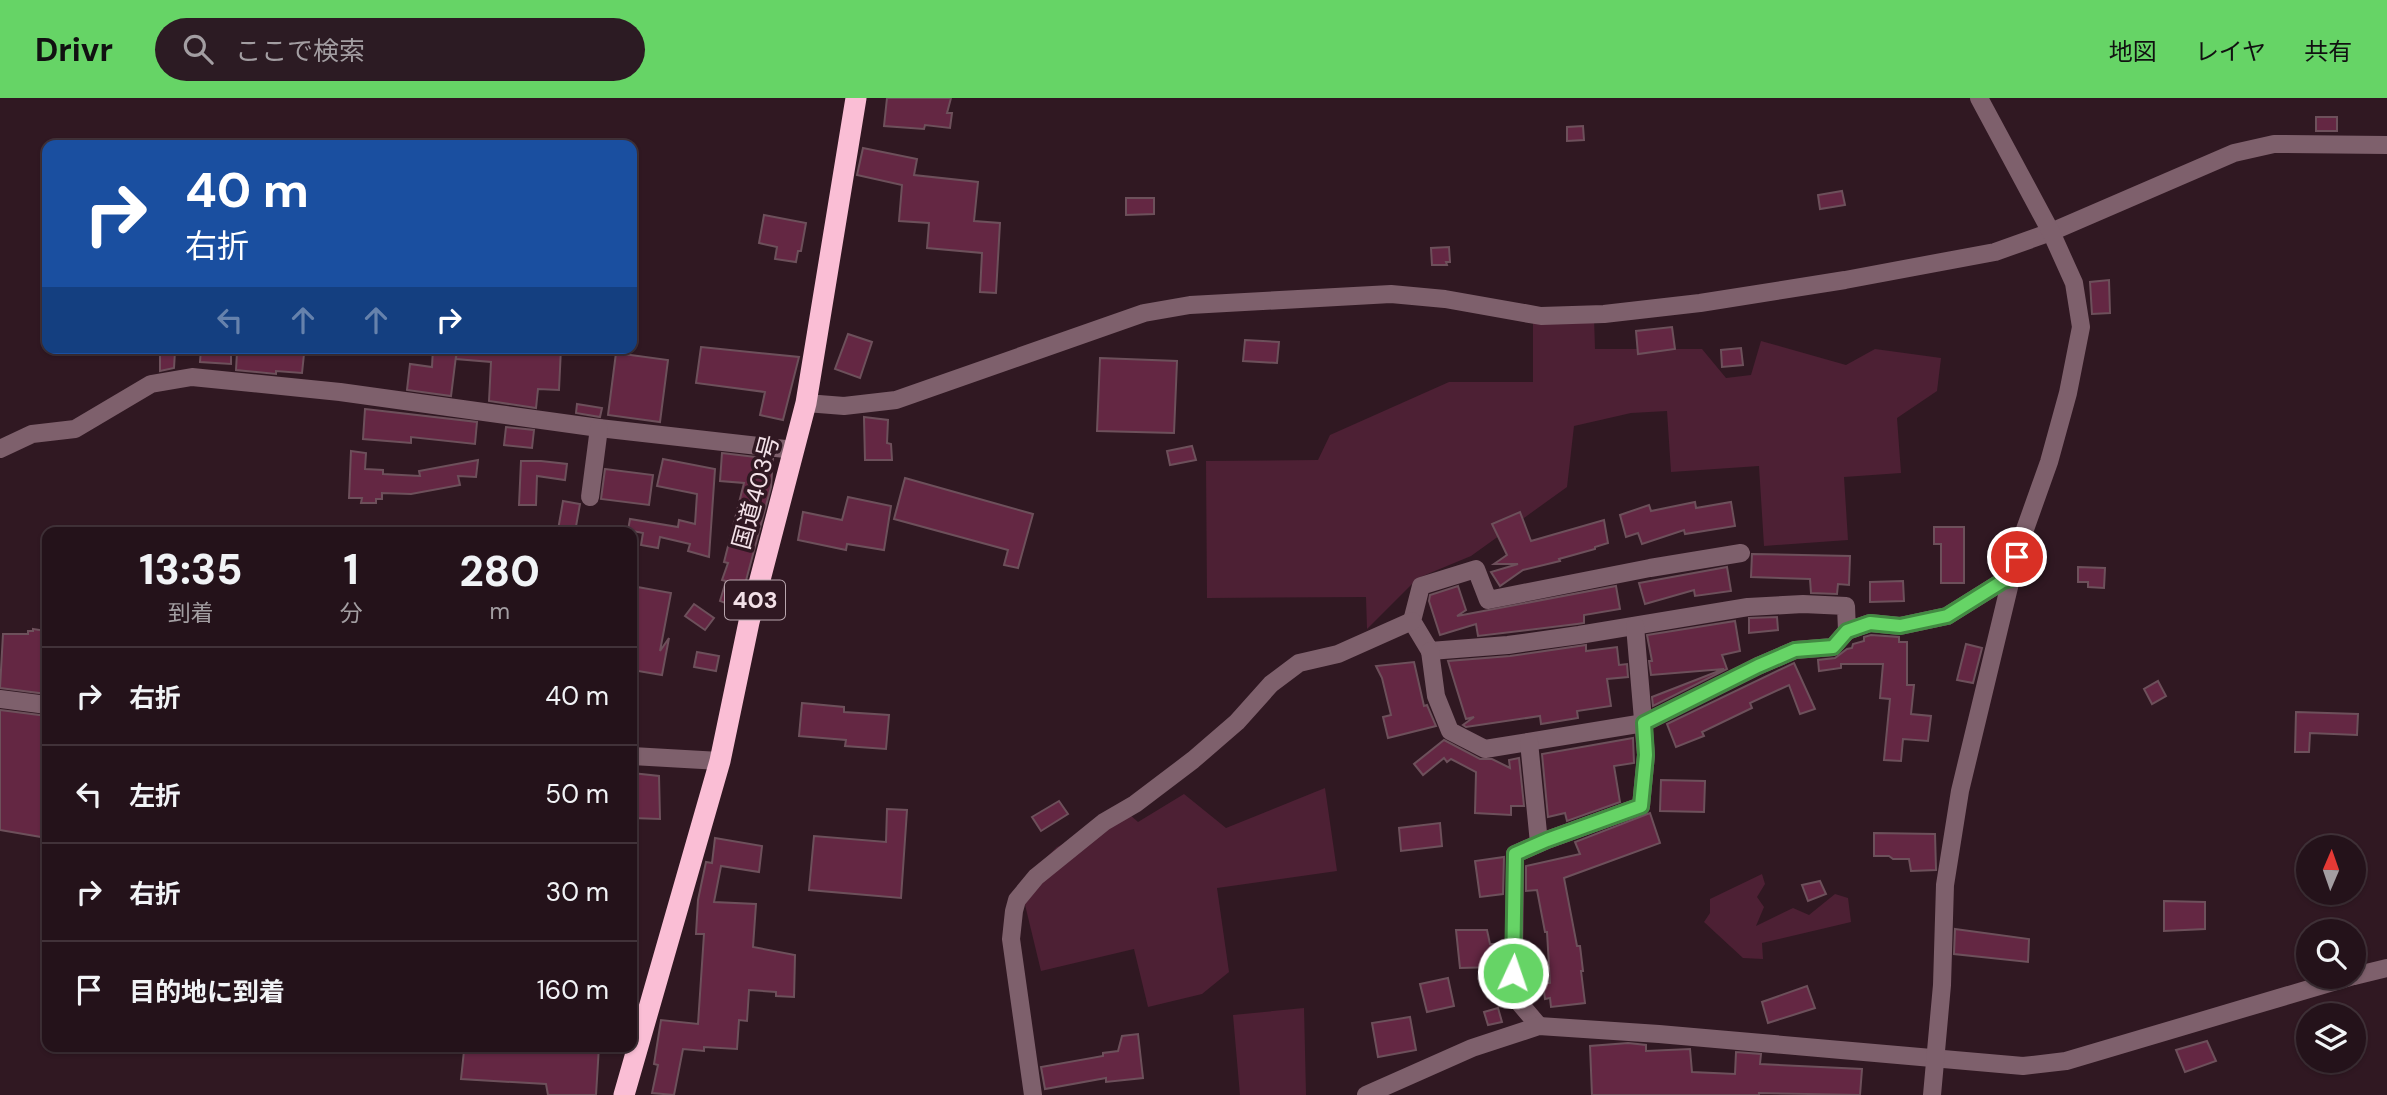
<!DOCTYPE html>
<html lang="ja">
<meta charset="utf-8">
<style>
body{margin:0;font-family:"DM Sans","Noto Sans JP",sans-serif;background:#2c1b23;color:#f1f3f6;height:100vh;display:flex;flex-direction:column;font-size:26px;white-space:nowrap}
*{box-sizing:border-box;margin:0}
p{font-size:23px;color:#a39ea2}
.icon{flex:none;width:38px;height:38px;fill:none;stroke:currentColor;stroke-width:2;stroke-linecap:round;stroke-linejoin:round}
.map{position:relative;flex:1;overflow:hidden}
.sheet{position:absolute;left:42px;top:429px;width:595px;height:525px;display:flex;flex-direction:column;background:#24121a;border-radius:14px;box-shadow:0 2px 5px #0004,0 0 0 2px #413239}
.sheet>*{flex:none}
.top-card{position:absolute;left:42px;top:42px;width:595px;height:214px;border-radius:14px;box-shadow:0 2px 5px #0004,0 0 0 2px #413239;background:#1a4fa0;color:#fff;overflow:hidden}
.needle{width:46px;rotate:2deg}
.fabs{position:absolute;left:2296px;top:737px;display:grid;gap:14px}
.fabs a{display:grid;place-items:center;width:70px;height:70px;border-radius:50%;background:#24121a;box-shadow:0 2px 5px #0004,0 0 0 2px #413239;font-size:35px}
.pin{position:absolute;display:grid;place-items:center;width:60px;height:60px;color:#fff;margin:-30px;border:4px solid #fff;border-radius:50%;box-shadow:0 2px 7px #0007}
.me{position:absolute;width:77px;margin:-38px;rotate:3deg;stroke-linejoin:round;filter:drop-shadow(0 0 5px #0008)}
.turn{display:flex;align-items:center;gap:24px;height:147px;padding:0 28px;font-size:32px}
.turn .icon{width:91px;height:91px;stroke-width:2.5}
.turn b{display:block;font-size:49px;line-height:60px}
.lanes{display:flex;align-items:center;height:66px;padding:0 28px;background:#0003;justify-content:center;gap:35px;direction:ltr}
.lanes .off{opacity:.35}
.eta{display:flex;justify-content:space-evenly;align-items:center;height:119px;text-align:center}
.eta b{font-size:42px;font-weight:800;line-height:49px}
ul{padding:0;list-style:none}
li{display:flex;align-items:center;gap:21px;height:98px;padding:0 28px;border-top:2px solid #413239}
li div{flex:1}
li b{display:block;font-size:26px}
li em{font-style:normal}
header{display:flex;align-items:center;gap:42px;box-sizing:border-box;height:98px;padding:0 35px;background:#66d466;color:#111}
header strong{font-size:33px}
nav{display:flex;gap:38px;margin-inline-start:auto;font-size:24px}
.search{width:490px;height:63px;background:#2c1b23;display:flex;align-items:center;gap:18px;box-sizing:border-box;padding:0 24px;border-radius:38px;color:#a39ea2;font-size:26px}
.map>svg:first-child{display:block}
</style>
<header>
<strong>Drivr</strong>
<div class="search"><svg class="icon" aria-label="search" viewBox="0 0 24 24"><circle cx="10" cy="10" r="6"/><path d="M15 15l6 6"/></svg>ここで検索</div>
<nav><a>地図</a><a>レイヤ</a><a>共有</a></nav>
</header>
<div class="map">
<svg width="2387" height="997" viewBox="0 0 2387 997">
<rect width="100%" height="100%" fill="#301822"/>
<g fill="#4d2034">
<polygon points="1533,219 1594,219 1595,251 1702,251 1726,280 1751,277 1761,243 1846,267 1875,251 1941,260 1937,293 1897,320 1901,375 1844,379 1848,442 1764,448 1759,368 1671,374 1667,313 1631,315 1574,328 1567,389 1471,458 1418,480 1367,531 1366,499 1207,500 1206,363 1318,362 1330,337 1449,284 1533,284"/>
<polygon points="1325,690 1337,773 1217,790 1229,874 1202,896 1148,909 1134,851 1041,873 1020,786 1057,749 1129,716 1138,724 1184,696 1226,730"/>
<polygon points="1762,776 1765,786 1757,799 1764,809 1756,828 1793,810 1809,817 1835,796 1848,800 1851,824 1762,845 1763,861 1743,860 1704,824 1710,815 1710,801"/>
<polygon points="1304,910 1306,997 1240,997 1233,917"/>
</g>
<g fill="#642743" stroke="#6d505b" stroke-width="2">
<polygon points="887,0 951,0 947,15 952,15 950,30 925,27 924,31 884,28"/>
<rect x="2316" y="19" width="21" height="14"/>
<polygon points="1583,28 1584,42 1567,43 1567,29"/>
<polygon points="863,50 917,61 914,77 978,84 974,123 1000,125 996,195 980,194 982,155 927,150 929,125 899,123 902,87 857,77"/>
<polygon points="1842,93 1845,107 1820,111 1818,97"/>
<polygon points="1126,100 1154,100 1154,116 1126,117"/>
<polygon points="764,117 806,125 801,153 798,153 796,164 775,161 777,149 759,145"/>
<polygon points="1449,149 1450,164 1446,164 1447,167 1432,167 1431,150"/>
<polygon points="2109,182 2110,215 2092,216 2090,184"/>
<polygon points="1672,229 1675,251 1638,256 1636,233"/>
<polygon points="848,236 872,244 860,280 835,271"/>
<polygon points="1245,242 1279,244 1277,265 1243,263"/>
<polygon points="701,249 799,259 783,322 760,317 765,294 696,285"/>
<polygon points="201,250 231,250 231,266 200,264"/>
<polygon points="433,250 457,250 451,298 407,292 410,266 432,269"/>
<polygon points="457,250 561,250 559,292 538,291 536,310 489,303 491,264 456,261"/>
<polygon points="1741,250 1743,267 1722,269 1721,252"/>
<polygon points="160,253 175,253 174,270 160,273"/>
<polygon points="237,254 304,256 302,275 276,273 276,276 236,272"/>
<polygon points="616,255 668,262 660,324 608,317"/>
<polygon points="1100,260 1177,263 1174,335 1097,333"/>
<polygon points="577,306 602,310 600,319 576,315"/>
<polygon points="365,311 477,324 475,346 411,339 411,345 363,341"/>
<polygon points="864,319 888,322 887,345 891,346 892,362 865,362"/>
<polygon points="506,329 534,332 532,350 504,347"/>
<polygon points="1192,348 1196,362 1170,367 1167,353"/>
<polygon points="351,353 366,355 365,371 383,372 383,376 420,378 419,373 478,362 476,379 458,378 460,387 411,396 382,395 382,401 376,401 376,405 361,405 362,400 349,400"/>
<polygon points="722,355 773,361 771,389 744,490 740,488 733,508 720,503 726,483 722,482 728,465 724,464 744,385 720,383"/>
<polygon points="663,361 715,371 709,459 688,453 690,446 660,439 658,450 641,447 643,435 628,432 630,421 678,429 679,422 695,426 697,396 657,388"/>
<polygon points="521,363 541,363 567,366 565,382 537,378 536,407 519,407"/>
<polygon points="605,371 653,377 649,407 601,401"/>
<polygon points="905,380 1033,416 1018,470 1004,467 1008,452 894,421"/>
<polygon points="848,399 891,408 884,452 847,446 846,452 798,442 803,414 842,422"/>
<polygon points="563,403 580,406 575,434 558,432"/>
<polygon points="1695,404 1696,410 1731,404 1735,428 1685,436 1684,432 1642,446 1638,435 1626,439 1620,417 1649,407 1651,413"/>
<polygon points="1520,414 1531,443 1604,422 1608,445 1595,449 1595,451 1559,461 1560,463 1523,472 1500,488 1491,474 1518,466 1494,466 1507,457 1492,426"/>
<polygon points="1934,429 1964,429 1964,485 1941,485 1941,446 1934,446"/>
<polygon points="1752,456 1850,458 1849,487 1838,486 1837,496 1811,495 1810,481 1751,479"/>
<polygon points="1727,469 1731,493 1695,498 1694,492 1645,506 1639,485"/>
<polygon points="2078,469 2105,470 2104,490 2088,489 2088,484 2078,484"/>
<polygon points="1903,483 1904,503 1870,504 1870,484"/>
<polygon points="632,488 671,495 660,553 669,540 662,577 632,572"/>
<polygon points="1458,488 1466,512 1457,518 1616,488 1620,511 1584,517 1584,525 1577,526 1478,538 1476,526 1440,537 1429,503 1430,497"/>
<polygon points="694,506 714,520 705,532 685,518"/>
<polygon points="1777,519 1778,532 1749,535 1749,520"/>
<polygon points="1735,523 1740,553 1722,557 1727,571 1653,608 1652,599 1724,571 1651,577 1649,563 1652,563 1647,537"/>
<polygon points="33,531 47,533 47,596 0,590 3,536 28,536 28,533 33,533"/>
<polygon points="1871,537 1899,539 1899,544 1907,544 1907,587 1914,587 1911,616 1931,618 1928,643 1903,641 1901,663 1884,662 1890,601 1880,600 1883,566 1841,566 1841,570 1819,573 1818,562 1835,560 1847,551 1852,550 1853,546 1864,543 1864,539"/>
<polygon points="1966,546 1982,550 1973,585 1957,582"/>
<polygon points="1586,547 1586,553 1617,549 1619,567 1627,566 1628,579 1607,581 1611,608 1577,613 1578,620 1541,626 1540,618 1466,629 1463,627 1474,619 1466,621 1448,563 1510,558"/>
<polygon points="697,554 719,558 716,573 694,569"/>
<polygon points="1414,564 1424,608 1427,607 1436,628 1388,640 1383,619 1391,617 1382,580 1376,568"/>
<polygon points="1794,565 1815,611 1800,616 1789,587 1750,605 1752,610 1702,634 1704,638 1676,649 1667,626"/>
<polygon points="2158,583 2166,598 2152,606 2144,591"/>
<polygon points="802,605 844,609 844,614 889,617 886,651 845,648 846,642 799,638"/>
<polygon points="0,612 47,618 47,740 0,732"/>
<polygon points="2296,614 2358,616 2357,637 2310,635 2309,654 2295,654"/>
<polygon points="1633,640 1634,665 1614,668 1620,704 1567,723 1565,715 1548,719 1542,656"/>
<polygon points="1444,642 1480,661 1492,661 1510,670 1509,662 1519,660 1524,708 1511,708 1511,717 1475,715 1476,674 1451,661 1447,664 1444,660 1423,677 1414,666"/>
<polygon points="632,675 659,678 660,721 632,720"/>
<polygon points="1661,682 1705,683 1704,714 1660,713"/>
<polygon points="1059,703 1068,716 1041,733 1032,719"/>
<polygon points="887,711 907,712 901,800 809,792 814,738 886,744"/>
<polygon points="1650,715 1660,745 1564,780 1577,848 1580,848 1583,873 1581,873 1585,905 1551,909 1550,900 1545,901 1543,886 1550,885 1547,834 1545,834 1537,792 1526,793 1526,768 1580,756 1575,744"/>
<polygon points="1440,725 1442,748 1401,753 1399,730"/>
<polygon points="1874,735 1935,736 1936,772 1911,773 1909,761 1893,761 1889,758 1874,758"/>
<polygon points="715,740 762,748 759,774 721,768 714,804 756,806 753,849 795,857 794,899 776,898 776,894 749,892 747,923 739,922 737,951 704,949 704,953 683,951 674,997 652,995 658,967 654,966 661,922 698,926 704,836 696,836 698,802 706,764 712,765"/>
<polygon points="1504,759 1503,796 1480,799 1475,763"/>
<polygon points="1820,783 1826,796 1808,803 1802,787"/>
<polygon points="2164,803 2205,804 2205,831 2164,833"/>
<polygon points="1955,831 2029,841 2028,864 1954,856"/>
<polygon points="1456,832 1487,832 1490,846 1494,846 1495,869 1460,870"/>
<polygon points="1448,880 1454,908 1427,914 1420,886"/>
<polygon points="1807,888 1815,910 1768,925 1762,904"/>
<polygon points="1498,910 1502,924 1488,927 1484,914"/>
<polygon points="1410,919 1416,952 1378,959 1372,925"/>
<polygon points="1138,936 1143,980 1106,984 1106,980 1045,991 1041,969 1103,958 1103,955 1118,953 1122,938"/>
<polygon points="2207,943 2216,963 2185,974 2176,952"/>
<polygon points="1628,945 1646,947 1646,953 1690,951 1692,974 1735,976 1736,954 1761,956 1760,966 1862,971 1860,997 1759,995 1759,997 1592,997 1590,948"/>
<polygon points="476,948 599,948 596,997 548,997 546,986 461,981 464,953 476,953"/>
</g>
<g fill="none" stroke-linecap="round" stroke-linejoin="round">
<g stroke="#7e606c" stroke-width="18">
<polyline points="806,305 844,308 896,302 1144,215 1190,207 1391,196 1445,201 1541,218 1604,216 1700,205 1845,182 1995,154 2051,134 2234,55 2274,46 2387,47"/>
<polyline points="0,351 32,336 75,331 151,286 192,279 340,294 599,330 794,352"/>
<polyline points="590,399 599,330"/>
<polyline points="1741,455 1650,470 1488,502 1476,471 1421,488 1412,523 1430,553 1508,547 1579,537 1748,509 1803,506 1846,508 1847,533 1870,525 1900,528 1947,518 2003,483 2011,481"/>
<polyline points="1430,553 1436,598 1450,633 1485,651 1644,625 1758,568 1795,552 1833,549 1847,533"/>
<polyline points="0,601 47,607"/>
<polyline points="1529,644 1539,745"/>
<polyline points="632,658 720,663"/>
<polyline points="2354,878 2387,870"/>
<polyline points="1539,928 1511,895 1514,855 1515,756 1547,742 1641,708 1646,657 1635,528"/>
<polyline points="1033,997 1011,841 1014,813 1017,802 1036,779 1104,724 1135,706 1193,662 1237,624 1271,586 1299,565 1338,556 1412,523"/>
<polyline points="1366,997 1472,950 1539,928 1659,936 2023,968 2066,963 2353,878"/>
<polyline points="1932,997 1942,887 1945,787 1960,693 2011,481 2023,437 2049,364 2068,295 2081,229 2074,185 2051,134 1979,0"/>
</g>
<polyline stroke="#fabed5" stroke-width="21" points="624,997 720,663 749,524 806,305 856,0"/>
</g>
<g fill="none" stroke-linecap="round" stroke-linejoin="round">
<defs>
<polyline id="route" points="1513,875 1515,756 1547,742 1641,708 1646,657 1644,625 1758,568 1795,552 1833,549 1847,533 1870,525 1900,528 1947,518 2003,483 2011,481 2017,459"/>
</defs>
<use href="#route" stroke="#428a42" stroke-width="18"/>
<use href="#route" stroke="#66d466" stroke-width="12"/>
</g>
<g text-anchor="middle" stroke-width="7" stroke-linejoin="round" paint-order="stroke">
<rect fill="#301822" stroke="#b8a5ad" stroke-width="2" x="725" y="482.5" width="60" height="39" rx="5"/>
<g font-size="23" font-weight="bold" fill="#f3e1e8">
<text x="755" y="510">403</text>
</g>
<g font-size="24" fill="#f3e1e8" stroke="#301822">
<text transform="translate(756 394) rotate(-75)" y="8">国道403号</text>
</g>
</g>
</svg>
<div class="fabs">
<a><svg class="needle" viewBox="-14 -14 28 28"><path d="M0-13l5 13h-10z" fill="#e53935"/><path d="M0 13l5-13h-10z" fill="#a39ea2"/></svg></a>
<a><svg class="icon" aria-label="search" viewBox="0 0 24 24"><circle cx="10" cy="10" r="6"/><path d="M15 15l6 6"/></svg></a>
<a><svg class="icon" aria-label="layers" viewBox="0 0 24 24"><path d="M12 4l9 5-9 5-9-5zM3 14l9 5 9-5"/></svg></a>
</div>
<div class="pin" style="left:2017px;top:459px;background:#d93025"><svg class="icon" aria-label="arrive" viewBox="0 0 24 24"><path d="M6 21V4h12l-3 4 3 4H6"/></svg></div>
<svg class="me" style="left:1513px;top:875px" viewBox="-20 -20 40 40"><circle r="17" fill="#66d466" stroke="#fff" stroke-width="3"/><path d="M0-11L8 9 0 5-8 9z" fill="#fff"/></svg>
<div class="top-card">
<div class="turn"><svg class="icon" aria-label="right" viewBox="0 0 24 24"><path d="M7 20v-9h11M14 6l5 5-5 5"/></svg><div><b>40 m</b>右折</div></div>
<div class="lanes"><svg class="icon off" aria-label="left" viewBox="0 0 24 24"><path d="M17 20v-9H6M10 6l-5 5 5 5"/></svg><svg class="icon off" aria-label="ahead" viewBox="0 0 24 24"><path d="M12 20V5M6 11l6-6 6 6"/></svg><svg class="icon off" aria-label="ahead" viewBox="0 0 24 24"><path d="M12 20V5M6 11l6-6 6 6"/></svg><svg class="icon" aria-label="right" viewBox="0 0 24 24"><path d="M7 20v-9h11M14 6l5 5-5 5"/></svg></div>
</div>
<section class="sheet">
<div class="eta">
<div><b>13:35</b><p>到着</p></div>
<div><b>1</b><p>分</p></div>
<div><b>280</b><p>m</p></div>
</div>
<ul>
<li><svg class="icon" aria-label="right" viewBox="0 0 24 24"><path d="M7 20v-9h11M14 6l5 5-5 5"/></svg><div><b>右折</b></div><em>40 m</em></li>
<li><svg class="icon" aria-label="left" viewBox="0 0 24 24"><path d="M17 20v-9H6M10 6l-5 5 5 5"/></svg><div><b>左折</b></div><em>50 m</em></li>
<li><svg class="icon" aria-label="right" viewBox="0 0 24 24"><path d="M7 20v-9h11M14 6l5 5-5 5"/></svg><div><b>右折</b></div><em>30 m</em></li>
<li><svg class="icon" aria-label="arrive" viewBox="0 0 24 24"><path d="M6 21V4h12l-3 4 3 4H6"/></svg><div><b>目的地に到着</b></div><em>160 m</em></li>
</ul>
</section>
</div>
